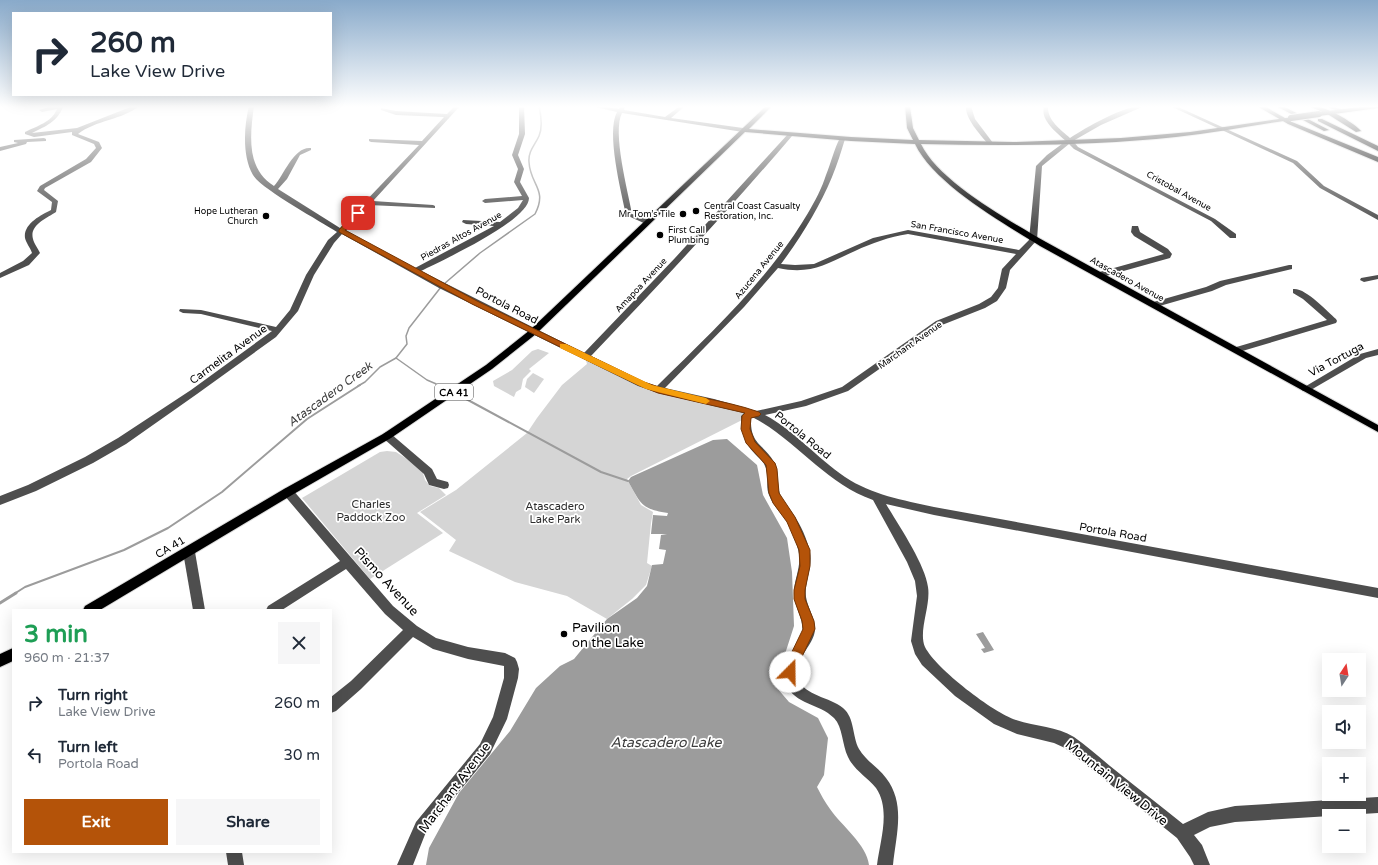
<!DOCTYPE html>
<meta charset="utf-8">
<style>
body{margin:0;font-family:"Varela Round",sans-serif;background:#f6f6f7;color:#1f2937;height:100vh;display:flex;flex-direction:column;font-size:15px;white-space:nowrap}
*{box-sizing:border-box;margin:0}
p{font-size:13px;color:#747a83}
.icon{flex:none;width:22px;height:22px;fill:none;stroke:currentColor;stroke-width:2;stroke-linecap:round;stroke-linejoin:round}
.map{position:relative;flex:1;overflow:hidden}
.side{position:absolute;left:12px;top:609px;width:320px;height:244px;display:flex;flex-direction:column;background:#fff;border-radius:0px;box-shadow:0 4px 16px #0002}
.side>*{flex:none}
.hud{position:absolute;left:12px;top:12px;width:320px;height:84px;border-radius:0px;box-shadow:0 4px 16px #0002;background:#fff;color:#1f2937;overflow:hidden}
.needle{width:26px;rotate:12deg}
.tools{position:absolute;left:1322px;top:653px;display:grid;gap:8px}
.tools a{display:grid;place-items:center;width:44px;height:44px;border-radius:0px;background:#fff;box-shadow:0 4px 16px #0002;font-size:20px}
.pin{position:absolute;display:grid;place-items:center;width:34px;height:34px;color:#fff;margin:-17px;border-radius:8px;box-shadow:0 2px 6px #0006}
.me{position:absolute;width:44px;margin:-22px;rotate:22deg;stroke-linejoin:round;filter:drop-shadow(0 0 3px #0008)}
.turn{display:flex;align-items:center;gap:14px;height:84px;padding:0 12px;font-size:18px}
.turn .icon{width:52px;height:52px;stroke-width:2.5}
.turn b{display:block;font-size:28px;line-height:34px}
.round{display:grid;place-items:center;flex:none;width:42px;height:42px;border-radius:0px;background:#f6f6f7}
.overview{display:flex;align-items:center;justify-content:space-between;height:68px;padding:0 12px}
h1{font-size:24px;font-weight:700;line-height:30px;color:#1e9e55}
.button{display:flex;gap:8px;margin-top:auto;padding:8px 12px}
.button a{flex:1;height:46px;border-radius:0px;background:#b45309;color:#fff;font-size:16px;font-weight:700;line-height:46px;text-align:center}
.button a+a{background:#f6f6f7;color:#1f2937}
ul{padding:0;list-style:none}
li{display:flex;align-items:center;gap:12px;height:52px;padding:0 12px}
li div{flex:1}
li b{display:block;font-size:15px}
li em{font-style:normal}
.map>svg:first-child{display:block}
</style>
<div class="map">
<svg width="1378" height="865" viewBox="0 0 1378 865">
<rect width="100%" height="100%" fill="#fff"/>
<g fill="#d5d5d5">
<polygon points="538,349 549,353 529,369 531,371 523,379 521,389 516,392 514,397 494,386 493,381 512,370 532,351"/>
<polygon points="585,357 659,391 754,414 631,476 627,479 641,505 653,512 651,523 647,563 652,566 646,585 632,599 607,619 567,596 515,582 449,551 456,540 420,512 456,490 527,433 537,418 562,385 587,364"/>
<polygon points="533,373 544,379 534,393 525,387 527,379"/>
<polygon points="387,451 396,452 418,466 422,470 425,480 430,486 439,488 446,495 417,513 443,533 370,579 302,498 380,452"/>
</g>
<g fill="#9c9c9c">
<path d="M727,439L757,465L763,495L787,538L792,572L794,626L785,654L776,673L777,688L789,702L818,718L828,738L824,775L817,787C821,795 825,802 830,809C841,825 867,845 869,865H426L429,848L459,793L510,731L536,688L560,666L574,659L607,619L637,598L647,586L652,565L663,564L666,550L659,549L661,535L667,534H651L653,515L667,516L668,513C641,509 641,504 628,481L631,477L713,440Z"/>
<polygon points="983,632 994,650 984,653 981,649 985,648 976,634"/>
</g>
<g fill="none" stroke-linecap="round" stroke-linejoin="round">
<g stroke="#9c9c9c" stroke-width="1.5">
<path d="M444,284L480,253L535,214C548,189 530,185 529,162C528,151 535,145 539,136C543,127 541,115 539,106"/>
<polyline points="396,358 427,380 441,386"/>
<polyline points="358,386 365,382 380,367 396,358 407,344 406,336 409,328 441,287"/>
</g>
<g stroke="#9c9c9c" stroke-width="2">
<polyline points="438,385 451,391"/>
<polyline points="455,393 601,472 628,481"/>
<polyline points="14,594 25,587 124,550 168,528 222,492 307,419 360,385"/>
</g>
<polyline stroke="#9c9c9c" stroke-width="3" points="0,603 16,593"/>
<defs>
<g id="major">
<path d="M766,106H772L749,129L851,137L913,140L907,128L905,106H910L913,128L919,140L1013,142L1121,138L1190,132L1293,117L1294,118L1291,120C1253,125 1215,133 1176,137C1092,146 1006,146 921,144C939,182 1010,221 1046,242L1378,425V432L1040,246C1003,223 934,184 915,144L851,141L745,132L536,334L492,369L391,438L292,495L100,610H83L85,606L284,489L383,434L486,365L530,330Z"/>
<polygon points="1369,106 1378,106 1378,108 1319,116 1316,114 1319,112"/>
<polygon points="13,648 13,661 0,667 0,654"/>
</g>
<g id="highway">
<polygon points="1257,106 1264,106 1292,122 1378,157 1378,162 1288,124"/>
<polygon points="1276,106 1283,106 1329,130 1324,131"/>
<path d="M1309,106C1322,104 1352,121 1361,131L1356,132L1329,115Z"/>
<polygon points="1318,119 1322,119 1378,146 1378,151 1318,121"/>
</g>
</defs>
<use href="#major" stroke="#dbdbdb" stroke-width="2"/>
<use href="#highway" stroke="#dbdbdb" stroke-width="2"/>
<g fill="#4e4e4e" fill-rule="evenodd">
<path d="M52,106L63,107C57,122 46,126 32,133L77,128L133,106H139C122,120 96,120 78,134L99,142L102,148L91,162L45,188L44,190L58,201L56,212C47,218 29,225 33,239C34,244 38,248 40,253L29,265L0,278V273L23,261L32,253C30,247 26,243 25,238C23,224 41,215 51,210L52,202L37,191L40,186L86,159L96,148L94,144L72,135V132L34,137L25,134V132C37,126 52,122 57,109L42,112L39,110Z"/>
<path d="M249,106H254C250,135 246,169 274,186C284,175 294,146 311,148V150L300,155L287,179L278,189L340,228L419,145L371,142L369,141V139L422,141L444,117L396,115L381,110V108L396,111L447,114L455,106H460L373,201L433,205L435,206V208L369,205L346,231L415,268L494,226L466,224L462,222L463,220L500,222L518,208L523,200L485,203L482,201L485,199L522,196L514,182L518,169L512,155L519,134V106H524L525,134L518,155L524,169L520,182L529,198C529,221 441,261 421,271L584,353L675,258L788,134H792V136C727,212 660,284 591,356L644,382L657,386C711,333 769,279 808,213C815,201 822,188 826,175C831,163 834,149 840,138L845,139C841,152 837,165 832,177C819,208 801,237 781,264L795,265L814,264L873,238L908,230L1019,250L1029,240L1036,166L1047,155L1066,141C1056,132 1040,120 1044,106H1048C1047,120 1060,129 1070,138C1087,127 1123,106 1142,106V107L1101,125L1073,141L1078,147L1215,219L1236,234V238H1230L1211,221L1074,149L1069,144L1042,166L1037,240L1010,270L1006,288L997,301L985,308L942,325L848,391L806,406L765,415C795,431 817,458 845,477C872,495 903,500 934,507L1378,588V598L934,515L886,504C899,526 925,564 928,587C931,606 918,631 925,647C936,669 994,713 1016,720C1036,727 1057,726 1074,737C1087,746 1098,756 1110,766C1134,785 1159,805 1183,824L1208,812L1235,806L1378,797V813L1235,822L1210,827L1194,835L1202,845L1210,865H1194L1190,857L1177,838L1065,748L1054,743L1017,734L994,724L955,696L922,665L915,654L911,641L917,596L915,581L907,562L873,500C826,484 797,441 754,418H751C750,445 763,443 774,462C780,473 776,483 780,494C782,502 789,507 793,514C801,525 807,539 810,552C813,568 804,582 806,597C808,610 818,622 814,635C810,648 792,664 798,679C805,696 830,697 843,708C855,718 852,736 859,749C866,761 878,767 886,778C906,804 896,835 893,865H877C880,841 891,810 876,788C867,777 854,770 848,757C842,745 843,727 834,718C819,703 795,705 786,684C778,664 797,651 802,634C805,621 795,608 794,596C793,581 801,569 799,554C797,542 792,530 786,520C780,512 773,505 769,495C765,486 770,475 765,466C763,461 759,458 755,454C744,443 741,431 741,416L744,413L658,393L638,386L439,288L342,234L334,243L314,275L298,311L276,337L197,394L126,444L93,463L36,491L0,505V496L28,485L85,457L118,438L191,390L272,331L201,314L183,313L179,311L180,309L201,310L276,327L290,310L306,275L328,240L337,232C320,221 261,189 253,175C242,156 244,126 249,106ZM908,234L1016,254L1002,269L998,288L991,297L979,304L936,321L842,387L801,401L756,411L714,399L665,388L744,307L778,268C811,275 826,264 855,251C872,243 889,237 908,234Z"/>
<path d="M591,106H601L619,109L621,106H625L624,110L665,117L680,106H685L671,118L743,128L746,130L743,132L622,113C612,132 628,191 632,214L649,220V224H646L626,215C621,191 606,132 617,112Z"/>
<path d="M966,106H971L975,119L993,143L992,144H988C980,134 965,119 966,106Z"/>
<polygon points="1170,106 1176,106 1297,161 1324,186 1378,215 1378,220 1320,188 1293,163"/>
<polygon points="1325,106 1332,106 1345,111 1340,112"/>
<polygon points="44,138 46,139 46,141 27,142 26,144 0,151 0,147 18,143 14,142 14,140"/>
<polygon points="1132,226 1138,226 1140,232 1168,249 1172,254 1170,258 1102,277 1096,277 1096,273 1164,254 1134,236 1131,232"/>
<polygon points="1289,265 1292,265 1292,269 1226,285 1212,291 1156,307 1153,307 1149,305 1150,303 1206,287 1220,281"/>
<polygon points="1378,275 1378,279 1364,282 1360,280 1361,278"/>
<path d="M1293,289C1305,287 1327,311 1336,319L1337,321L1336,323L1239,352H1233L1232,350L1233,348L1327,320L1303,299L1293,293Z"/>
<polygon points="1378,349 1378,355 1366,358 1309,391 1303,391 1301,389 1360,354"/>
<polygon points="387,432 391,434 432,469 437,479 448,482 449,485 448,488 444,489 429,485 424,474 383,438 382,436 383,434"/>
<polygon points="288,488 292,489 393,606 417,626 436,638 468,647 505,653 515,658 517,662 519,669 518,678 507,719 490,754 426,832 413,865 397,865 416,822 480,744 493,717 504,678 504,666 468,659 433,649 413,637 361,689 336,711 331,713 331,697 351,681 403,630 385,614 346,569 282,610 266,610 268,606 340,561 284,495 283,492 284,489"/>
<polygon points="189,547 193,549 195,552 205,610 193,610 183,552 185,549"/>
<polygon points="226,852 242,852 244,865 228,865"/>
</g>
<use href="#major" fill="#000" fill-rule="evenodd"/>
<use href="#highway" fill="#000" fill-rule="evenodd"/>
<defs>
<polyline id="major-bridge" points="1291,118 1319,114"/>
</defs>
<use href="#major-bridge" stroke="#dbdbdb" stroke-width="8" stroke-linecap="butt"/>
<use href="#major-bridge" stroke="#000" stroke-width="6"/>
</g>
<linearGradient id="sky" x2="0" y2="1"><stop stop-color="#89aaca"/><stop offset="0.47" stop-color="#fff"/><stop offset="1" stop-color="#fff" stop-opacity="0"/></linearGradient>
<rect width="1378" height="227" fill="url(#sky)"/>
<path fill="#b45309" stroke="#753606" d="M356,211L362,213L345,230L477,301L644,382C681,396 722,399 759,412L761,414L759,416L751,418L750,429L755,442L775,463L777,469L779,493L795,517L810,550V566L805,590V599L814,621L815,629L799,663L795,676L790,678L786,676L784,672L787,662L803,629L802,621L794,599V590L800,566L799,550L787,522L773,503L769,493L766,465L746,443L741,429L742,416L745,413L658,393L638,385L472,304L339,232V230Z"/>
<polygon fill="#f59e0b" points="560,344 566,344 652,385 706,398 710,401 706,404 646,389 560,348"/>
<g fill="#000" stroke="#fff" stroke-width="1.5">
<circle cx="696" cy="211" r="4"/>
<circle cx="683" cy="214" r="4"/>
<circle cx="266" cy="216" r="4"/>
<circle cx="660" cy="235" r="4"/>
<circle cx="564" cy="634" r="4"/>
</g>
<g text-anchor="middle" stroke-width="3.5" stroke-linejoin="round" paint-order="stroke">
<g font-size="9" fill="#000" stroke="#fff">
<text transform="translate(1179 191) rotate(29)" y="3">Cristobal Avenue</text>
<text transform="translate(957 232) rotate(10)" y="3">San Francisco Avenue</text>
<text transform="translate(461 236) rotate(-29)" y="3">Piedras Altos Avenue</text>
<text transform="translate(759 270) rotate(-51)" y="3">Azucena Avenue</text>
<text transform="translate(1127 279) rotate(29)" y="3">Atascadero Avenue</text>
<text transform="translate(641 285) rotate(-47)" y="3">Amapoa Avenue</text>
<text transform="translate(910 345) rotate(-35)" y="3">Marchant Avenue</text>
</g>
<g font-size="9" fill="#000" stroke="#fff" text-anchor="start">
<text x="704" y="209">Central Coast Casualty<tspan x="704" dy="10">Restoration, Inc.</tspan></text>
<text x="258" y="214" text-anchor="end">Hope Lutheran<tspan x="258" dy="10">Church</tspan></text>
<text x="675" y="217" text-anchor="end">Mr Tom’s Tile</text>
<text x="668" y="233">First Call<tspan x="668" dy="10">Plumbing</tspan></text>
</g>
<rect fill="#fff" stroke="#4c4c4c" stroke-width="1" x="435" y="384" width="38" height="16" rx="3"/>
<g font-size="10" font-weight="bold" fill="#000">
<text x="454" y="396">CA 41</text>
</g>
<g font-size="11" fill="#000" stroke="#fff">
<text transform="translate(507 305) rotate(27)" y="4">Portola Road</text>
<text transform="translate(228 354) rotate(-36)" y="4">Carmelita Avenue</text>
<text transform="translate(1336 359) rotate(-28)" y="4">Via Tortuga</text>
<text transform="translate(803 435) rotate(39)" y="4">Portola Road</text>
<text transform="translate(1113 532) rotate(10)" y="4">Portola Road</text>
<text transform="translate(170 547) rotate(-30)" y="4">CA 41</text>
</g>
<g font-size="11" fill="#2c2c2c" stroke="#fff">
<text x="371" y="508">Charles<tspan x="371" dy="13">Paddock Zoo</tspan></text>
<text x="555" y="510">Atascadero<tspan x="555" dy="13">Lake Park</tspan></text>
</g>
<g font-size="12" font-style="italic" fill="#3d3d3d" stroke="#fff">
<text transform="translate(330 394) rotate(-36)" y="4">Atascadero Creek</text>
</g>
<g font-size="13" fill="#000" stroke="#fff">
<text transform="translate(387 581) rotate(47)" y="5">Pismo Avenue</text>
<text transform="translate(1117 782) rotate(39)" y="5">Mountain View Drive</text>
<text transform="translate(454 787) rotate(-53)" y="5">Marchant Avenue</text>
</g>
<g font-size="13" fill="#000" stroke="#fff" text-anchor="start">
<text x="572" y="632">Pavilion<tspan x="572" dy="15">on the Lake</tspan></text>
</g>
<g font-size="14" font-style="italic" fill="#3d3d3d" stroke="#fff">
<text x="666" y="747">Atascadero Lake</text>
</g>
</g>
</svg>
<div class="tools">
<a><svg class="needle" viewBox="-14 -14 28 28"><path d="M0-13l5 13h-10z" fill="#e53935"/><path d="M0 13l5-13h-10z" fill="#747a83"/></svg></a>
<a><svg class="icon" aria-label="sound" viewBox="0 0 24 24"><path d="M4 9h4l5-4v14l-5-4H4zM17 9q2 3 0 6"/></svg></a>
<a>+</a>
<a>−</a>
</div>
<div class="pin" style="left:358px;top:213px;background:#d93025"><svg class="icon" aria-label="arrive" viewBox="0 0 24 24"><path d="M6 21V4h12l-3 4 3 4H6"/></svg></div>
<svg class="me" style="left:790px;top:672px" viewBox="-20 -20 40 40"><circle r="19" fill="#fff"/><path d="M0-13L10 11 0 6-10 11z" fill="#b45309"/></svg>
<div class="hud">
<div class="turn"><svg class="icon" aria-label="right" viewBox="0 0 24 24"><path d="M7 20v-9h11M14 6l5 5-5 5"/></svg><div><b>260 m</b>Lake View Drive</div></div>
</div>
<section class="side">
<div class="overview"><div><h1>3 min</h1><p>960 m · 21:37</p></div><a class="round"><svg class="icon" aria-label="close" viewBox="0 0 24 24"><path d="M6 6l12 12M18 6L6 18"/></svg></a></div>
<ul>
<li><svg class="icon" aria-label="right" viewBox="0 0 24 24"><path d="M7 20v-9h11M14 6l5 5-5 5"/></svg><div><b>Turn right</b><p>Lake View Drive</p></div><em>260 m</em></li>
<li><svg class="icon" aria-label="left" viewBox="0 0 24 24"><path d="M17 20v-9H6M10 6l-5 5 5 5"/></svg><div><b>Turn left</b><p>Portola Road</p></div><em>30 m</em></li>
</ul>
<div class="button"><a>Exit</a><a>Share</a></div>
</section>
</div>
